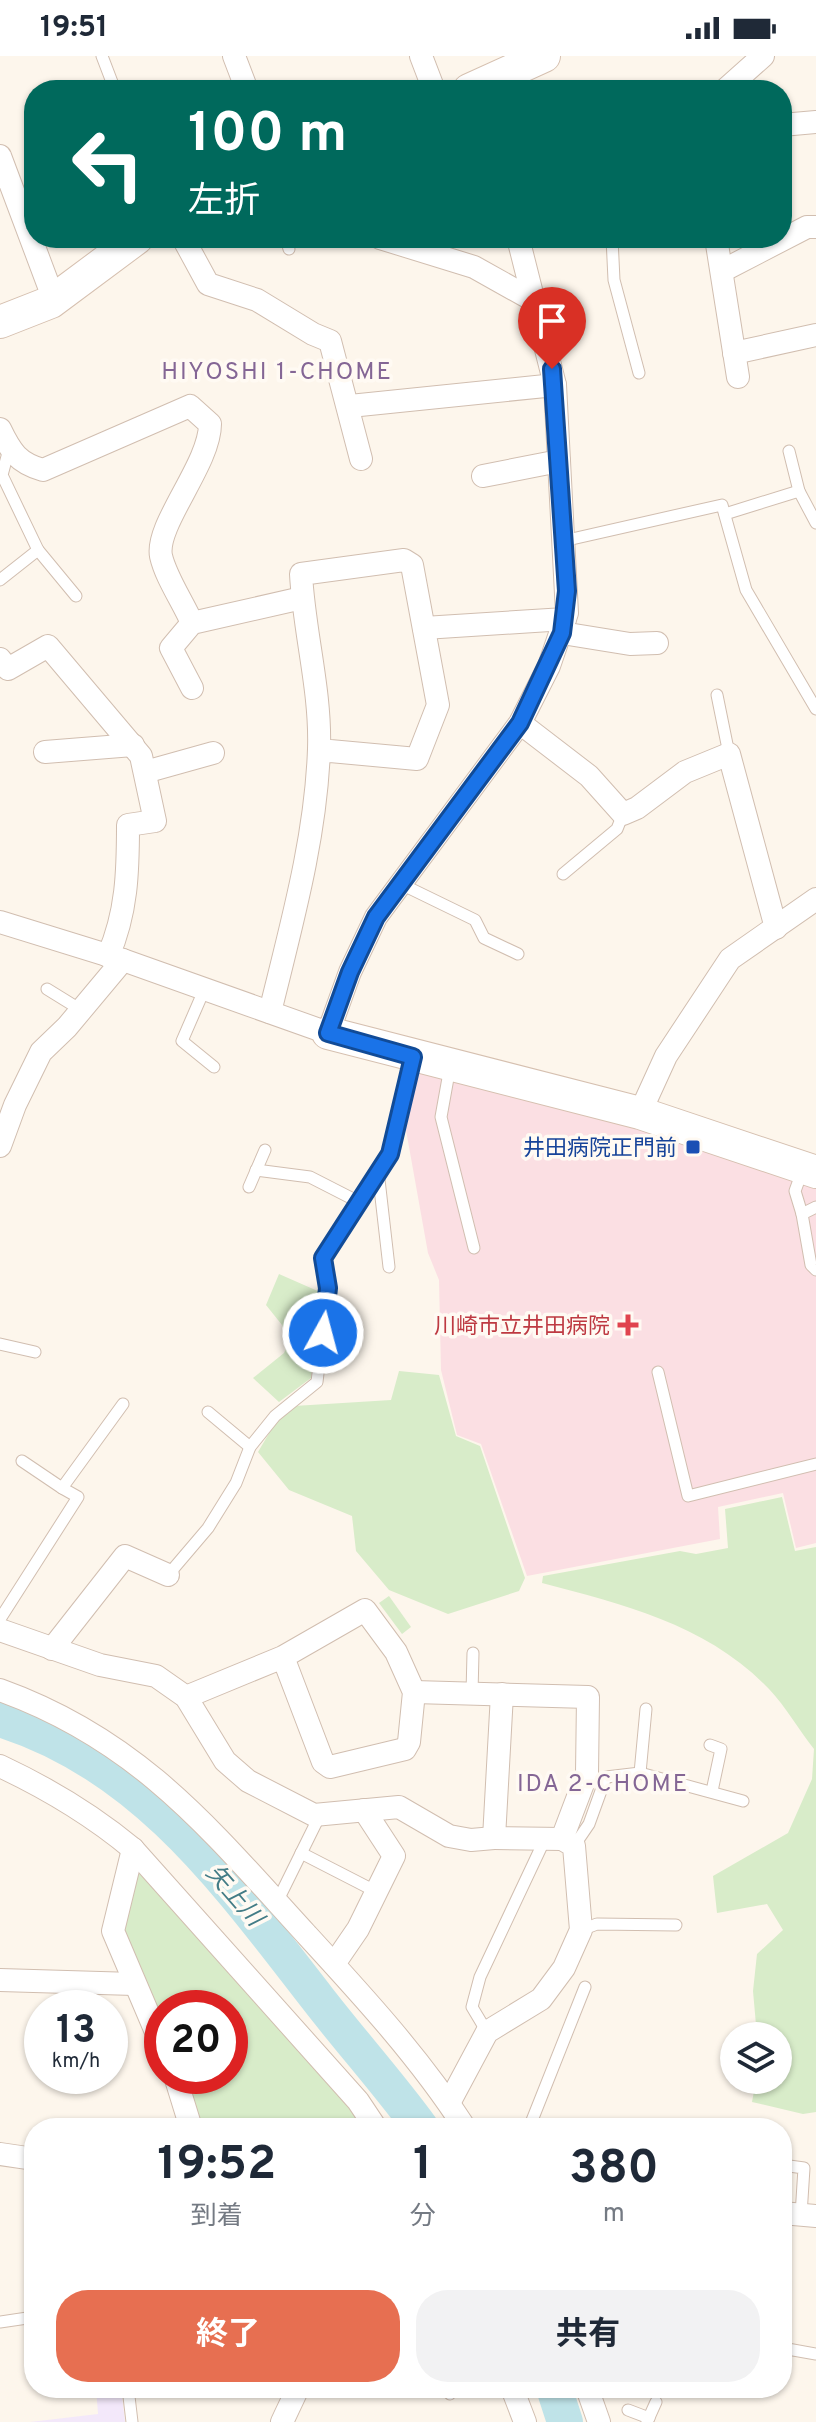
<!DOCTYPE html>
<html lang="ja">
<meta charset="utf-8">
<style>
body{margin:0;font-family:Overpass,"Noto Sans JP",sans-serif;background:#f2f2f3;color:#1f2937;height:100vh;display:flex;flex-direction:column;font-size:30px;white-space:nowrap}
*{box-sizing:border-box;margin:0}
p{font-size:26px;color:#747a83}
.icon{flex:none;width:44px;height:44px;fill:none;stroke:currentColor;stroke-width:2;stroke-linecap:round;stroke-linejoin:round}
.map{position:relative;flex:1;overflow:hidden}
.details{position:absolute;left:24px;top:2062px;width:768px;height:280px;display:flex;flex-direction:column;background:#fff;border-radius:32px;box-shadow:0 2px 6px #0004}
.details>*{flex:none}
.banner{position:absolute;left:24px;top:24px;width:768px;height:168px;border-radius:32px;box-shadow:0 2px 6px #0004;background:#00695c;color:#fff;overflow:hidden}
.buttons{position:absolute;left:720px;top:1966px;display:grid;gap:16px}
.buttons a{display:grid;place-items:center;width:72px;height:72px;border-radius:50%;background:#fff;box-shadow:0 2px 6px #0004;font-size:40px}
.speed{position:absolute;left:24px;top:1934px;display:flex;gap:16px;font-size:40px;font-weight:700;text-align:center}
.speed>*{display:grid;place-content:center;width:104px;height:104px;border-radius:50%;background:#fff;box-shadow:0 2px 6px #0004;line-height:1}
.speed small{font-size:20px;font-weight:400}
.speed .limit{border:12px solid #d22;background:#fff;color:#111}
.pin{position:absolute;display:grid;place-items:center;width:68px;height:68px;color:#fff;margin:-82px -34px;border-radius:50% 50% 50% 0;rotate:-45deg;box-shadow:0 0 8px #0007}
.pin .icon{rotate:45deg}
.me{position:absolute;width:88px;margin:-44px;rotate:7deg;stroke-linejoin:round;filter:drop-shadow(0 0 6px #0008)}
.turn{display:flex;align-items:center;gap:28px;height:168px;padding:0 32px;font-size:36px}
.turn .icon{width:104px;height:104px;stroke-width:2.5}
.turn b{display:block;font-size:56px;line-height:68px}
.eta{display:flex;justify-content:space-evenly;align-items:center;height:136px;text-align:center}
.eta b{font-size:48px;font-weight:700;line-height:56px}
.cta{display:flex;gap:16px;margin-top:auto;padding:16px 32px}
.cta a{flex:1;height:92px;border-radius:32px;background:#e76f51;color:#fff;font-size:32px;font-weight:700;line-height:92px;text-align:center}
.cta a+a{background:#f2f2f3;color:#1f2937}
.status{display:flex;justify-content:space-between;align-items:center;height:56px;padding:0 40px;background:#fff;direction:ltr}
.status svg{height:22px;fill:currentColor}
.map>svg:first-child{display:block}
</style>
<div class="status"><b>19:51</b><svg viewBox="0 0 49 12"><path d="M0 12V9h3v3zM5 12V6h3v6zM10 12V3h3v9zM15 12V0h3v12zM26 1h20v11H26zM47 4h2v5h-2z"/></svg></div>
<div class="map">
<svg width="816" height="2366" viewBox="0 0 816 2366">
<rect width="100%" height="100%" fill="#fdf6ec"/>
<polygon fill="#f3e8fa" points="96,2332 121,2332 125,2366 30,2366 98,2358"/>
<polygon fill="#fbdfe3" points="421,1015 565,1049 816,1127 816,1487 796,1492 783,1437 718,1451 720,1483 527,1520 481,1388 457,1379 441,1314 439,1224 428,1197 404,1063 405,1048"/>
<g fill="#d8ecc9">
<polygon points="279,1218 320,1236 311,1322 279,1346 253,1322 284,1297 288,1288 282,1269 266,1249"/>
<polygon points="399,1315 439,1319 456,1380 480,1390 525,1522 519,1535 448,1558 389,1534 356,1495 352,1460 289,1434 258,1396 278,1362 294,1350 391,1344"/>
<path d="M782,1441L795,1495L816,1491V2056L803,2058L752,2046L756,2024H778V1980H757L753,1935L757,1898L783,1874L767,1848L717,1857L713,1820L788,1777L812,1723L814,1693C799,1674 786,1651 769,1633C708,1569 625,1549 542,1527L543,1520L680,1495L696,1498L728,1492L725,1453Z"/>
<polygon points="389,1540 411,1571 402,1578 379,1547"/>
<polygon points="141,1816 344,2043 365,2072 198,2072 183,2020 230,2020 230,1952 162,1952 162,1972 121,1876 132,1821"/>
</g>
<g fill="none" stroke-linecap="round" stroke-linejoin="round">
<g stroke="#bfe3e8" stroke-width="36">
<path d="M0,1663C145,1708 229,1829 318,1943C352,1987 389,2028 421,2072"/>
<polyline points="554,2332 565,2366"/>
</g>
<defs>
<g id="lane">
<polyline points="102,0 115,34"/>
<polyline points="286,182 289,193"/>
<polyline points="612,182 614,224 639,317"/>
<polyline points="9,393 2,419 38,494 76,540"/>
<polyline points="789,395 799,435 816,467"/>
<polyline points="725,458 799,435"/>
<polyline points="563,485 722,449 746,534 816,653"/>
<polyline points="0,524 38,494"/>
<polyline points="717,639 729,698"/>
<polyline points="563,818 617,773 623,758"/>
<polyline points="401,828 475,864 484,882 518,898"/>
<polyline points="205,932 182,985 214,1011"/>
<polyline points="47,933 81,954"/>
<polyline points="450,1011 441,1061 474,1192"/>
<polyline points="256,1114 310,1121 357,1145"/>
<polyline points="378,1115 389,1211"/>
<polyline points="249,1131 265,1094"/>
<polyline points="816,1151 802,1158 811,1209 816,1214"/>
<polyline points="802,1158 795,1135 803,1113"/>
<polyline points="0,1288 35,1296"/>
<polyline points="658,1316 688,1440 816,1408"/>
<polyline points="208,1356 250,1391"/>
<polyline points="22,1405 62,1432"/>
<polyline points="168,1519 208,1472 236,1427 250,1391 275,1360 317,1326 328,1232 323,1202 390,1098 413,1001"/>
<polyline points="0,1563 78,1441 62,1432 123,1348"/>
<polyline points="472,1637 473,1597"/>
<polyline points="710,1689 721,1693 712,1735"/>
<polyline points="640,1717 646,1653"/>
<polyline points="574,1790 589,1768 606,1721 640,1717 743,1745"/>
<polyline points="301,1797 377,1836"/>
<polyline points="277,1846 316,1767 314,1759"/>
<polyline points="581,1874 597,1868 676,1869"/>
<polyline points="487,1976 472,1951 480,1921 545,1783"/>
<polyline points="529,2072 585,1931"/>
<polyline points="782,2109 804,2112 801,2159"/>
<polyline points="0,2266 34,2261"/>
<polyline points="782,2292 816,2298"/>
<polyline points="59,2332 59,2334"/>
<polyline points="128,2332 132,2366"/>
<polyline points="450,2338 454,2332"/>
<polyline points="628,2354 649,2362"/>
<polyline points="647,2366 656,2346"/>
</g>
<g id="street">
<polyline points="234,0 247,34"/>
<polyline points="421,0 434,34"/>
<polyline points="725,34 763,0"/>
<polyline points="782,69 816,66"/>
<polyline points="0,100 54,244"/>
<polyline points="183,182 208,228 257,244 313,278 330,285 361,403"/>
<polyline points="380,182 474,211 533,244"/>
<polyline points="716,182 738,321"/>
<polyline points="722,215 807,171 816,171"/>
<polyline points="734,297 816,279"/>
<polyline points="350,350 555,329"/>
<path d="M0,373C11,396 18,407 43,414L190,350L210,368C210,408 155,469 161,500C166,522 183,546 192,567"/>
<polyline points="483,420 559,405"/>
<polyline points="424,572 565,563"/>
<polyline points="562,577 630,588 657,587"/>
<path d="M0,603L8,613L48,590L141,700L155,765L128,769C128,815 127,857 108,900"/>
<polyline points="192,632 171,592 192,567 302,542"/>
<polyline points="520,667 589,720 623,758 637,752 685,716 729,698 776,872"/>
<polyline points="45,696 133,689"/>
<polyline points="145,716 213,697"/>
<polyline points="0,866 123,904 328,977 350,916 376,861 520,667 549,610 567,557 555,329 518,182"/>
<path d="M270,956C291,870 316,782 319,693C321,634 304,576 301,518L404,504L412,509L438,649L417,703L319,694"/>
<polyline points="640,1057 666,1000 730,903 816,843"/>
<polyline points="0,1090 15,1049 41,996 67,971 123,904"/>
<polyline points="0,1574 100,1609 156,1620 186,1641 225,1705 248,1725 314,1759 399,1751 449,1780 471,1784 494,1782"/>
<polyline points="52,1593 125,1500 168,1519"/>
<path d="M0,1634C139,1684 210,1773 306,1878C362,1939 420,2002 465,2072"/>
<polyline points="414,1636 588,1641 587,1717 562,1783 574,1790 581,1874 564,1912 541,1943 487,1976 449,2047"/>
<polyline points="502,1638 494,1782 562,1783"/>
<polyline points="186,1641 283,1601 365,1554 396,1596 414,1636 409,1686 405,1693 330,1711 323,1706 283,1601"/>
<path d="M0,1710C49,1733 91,1758 133,1793L358,2045L376,2072"/>
<polyline points="133,1793 113,1875 162,1990"/>
<polyline points="334,1908 358,1873 394,1800 364,1754"/>
<polyline points="0,1924 134,1928"/>
<polyline points="175,2020 191,2072"/>
<polyline points="0,2098 34,2103"/>
<polyline points="782,2157 816,2160"/>
<polyline points="512,2332 525,2366"/>
<polyline points="587,2332 599,2366"/>
<polyline points="282,2366 298,2332"/>
</g>
<g id="secondary">
<polyline points="469,34 544,0"/>
<polyline points="0,266 51,246 137,182"/>
<polyline points="328,977 640,1057 816,1116"/>
</g>
</defs>
<use href="#lane" stroke="#d1beb0" stroke-width="13"/>
<use href="#street" stroke="#d1beb0" stroke-width="24"/>
<use href="#secondary" stroke="#d6c0b0" stroke-width="34"/>
<use href="#lane" stroke="#fff" stroke-width="11"/>
<use href="#street" stroke="#fff" stroke-width="22"/>
<use href="#secondary" stroke="#fff" stroke-width="32"/>
</g>
<g fill="none" stroke-linecap="round" stroke-linejoin="round">
<defs>
<polyline id="route" points="323,1277 328,1232 323,1202 390,1098 413,1001 328,977 350,916 376,861 520,667 562,577 567,535 552,313"/>
</defs>
<use href="#route" stroke="#114b97" stroke-width="20"/>
<use href="#route" stroke="#1a73e8" stroke-width="14"/>
</g>
<rect fill="#1a4fb4" stroke="#fffaf3" stroke-width="3" x="685" y="1083" width="16" height="16" rx="4"/>
<path fill="#e0444e" stroke="#fffaf3" stroke-width="3" d="M624 1257h8v8h8v8h-8v8h-8v-8h-8v-8h8z"/>
<g text-anchor="middle" stroke-width="7" stroke-linejoin="round" paint-order="stroke">
<g font-size="22" fill="#164399" stroke="#fffaf3" text-anchor="end">
<text x="677" y="1099">井田病院正門前</text>
</g>
<g font-size="22" fill="#be3a42" stroke="#fffaf3" text-anchor="end">
<text x="610" y="1277">川崎市立井田病院</text>
</g>
<g font-size="24" letter-spacing="2" fill="#846695" stroke="#fffaf3">
<text x="277" y="323">HIYOSHI 1-CHOME</text>
<text x="603" y="1735">IDA 2-CHOME</text>
</g>
<g font-size="24" font-style="italic" fill="#437c86" stroke="#fffaf3">
<text transform="translate(235 1839) rotate(49)" y="8">矢上川</text>
</g>
</g>
</svg>
<div class="buttons">
<a><svg class="icon" aria-label="layers" viewBox="0 0 24 24"><path d="M12 4l9 5-9 5-9-5zM3 14l9 5 9-5"/></svg></a>
</div>
<div class="speed"><div>13<small>km/h</small></div><div class="limit">20</div></div>
<div class="pin" style="left:552px;top:313px;background:#d93025"><svg class="icon" aria-label="arrive" viewBox="0 0 24 24"><path d="M6 21V4h12l-3 4 3 4H6"/></svg></div>
<svg class="me" style="left:323px;top:1277px" viewBox="-20 -20 40 40"><circle r="17" fill="#1a73e8" stroke="#fff" stroke-width="3"/><path d="M0-11L8 9 0 5-8 9z" fill="#fff"/></svg>
<div class="banner">
<div class="turn"><svg class="icon" aria-label="left" viewBox="0 0 24 24"><path d="M17 20v-9H6M10 6l-5 5 5 5"/></svg><div><b>100 m</b>左折</div></div>
</div>
<section class="details">
<div class="eta">
<div><b>19:52</b><p>到着</p></div>
<div><b>1</b><p>分</p></div>
<div><b>380</b><p>m</p></div>
</div>
<div class="cta"><a>終了</a><a>共有</a></div>
</section>
</div>
